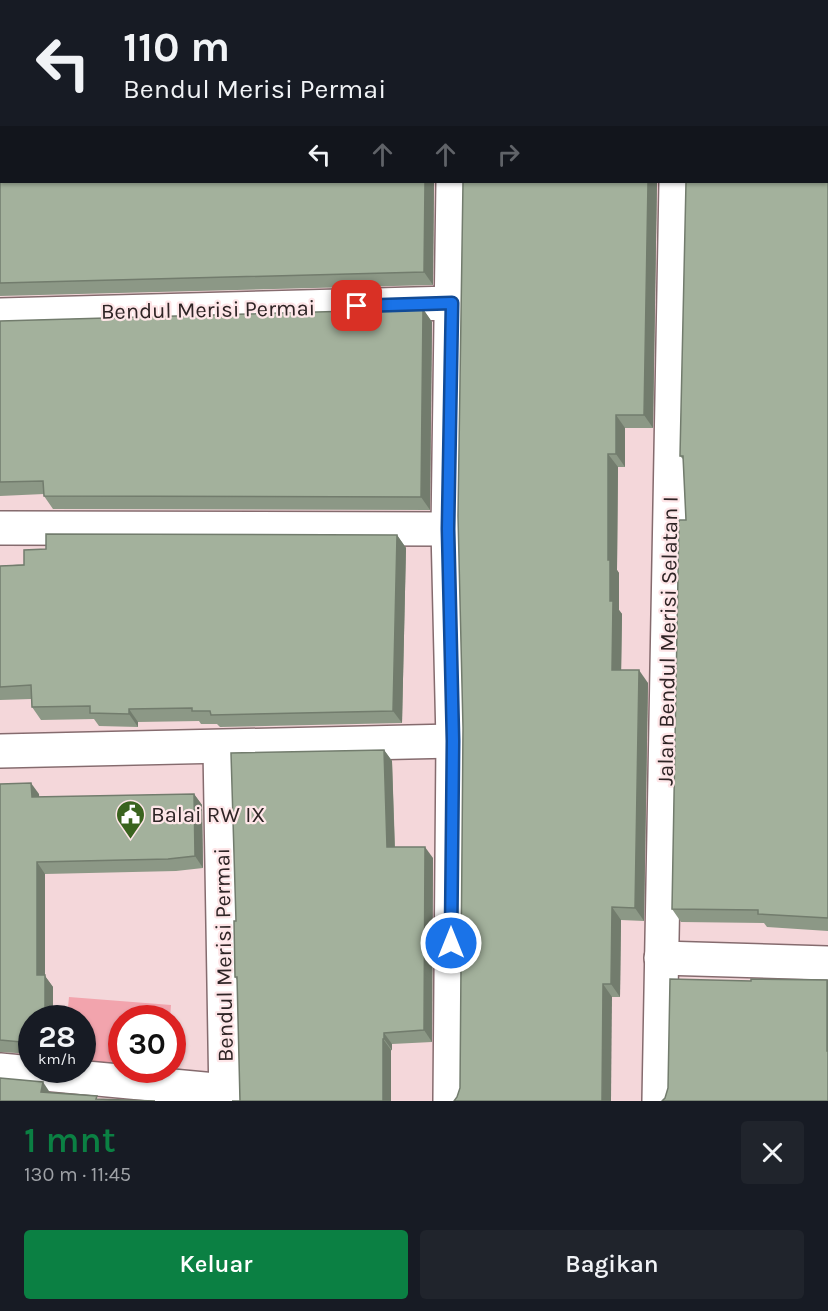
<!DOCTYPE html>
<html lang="id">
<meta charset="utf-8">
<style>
body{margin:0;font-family:Karla,sans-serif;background:#20242c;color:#f1f3f6;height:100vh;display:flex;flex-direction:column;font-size:22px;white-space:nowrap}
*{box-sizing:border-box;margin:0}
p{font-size:20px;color:#9ea1a6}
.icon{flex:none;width:33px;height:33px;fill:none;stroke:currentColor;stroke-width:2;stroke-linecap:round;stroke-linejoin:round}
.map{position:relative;height:1101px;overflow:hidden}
.panel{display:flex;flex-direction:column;background:#171b24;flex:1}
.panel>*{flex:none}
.hud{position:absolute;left:0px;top:0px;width:828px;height:183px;box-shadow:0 2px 4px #0004;background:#171b24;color:#f1f3f6;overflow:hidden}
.speed{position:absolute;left:18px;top:1005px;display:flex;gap:12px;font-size:30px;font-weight:700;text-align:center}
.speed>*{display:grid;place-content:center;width:78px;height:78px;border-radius:50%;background:#171b24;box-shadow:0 2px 4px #0004;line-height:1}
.speed small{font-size:15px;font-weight:400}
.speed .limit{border:9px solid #d22;background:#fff;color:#111}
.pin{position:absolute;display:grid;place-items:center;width:51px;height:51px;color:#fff;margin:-26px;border-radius:12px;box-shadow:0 3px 9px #0006}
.me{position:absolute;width:66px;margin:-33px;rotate:0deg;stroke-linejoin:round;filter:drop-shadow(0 0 4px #0008)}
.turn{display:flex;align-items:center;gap:21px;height:126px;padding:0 24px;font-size:27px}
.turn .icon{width:78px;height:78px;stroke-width:2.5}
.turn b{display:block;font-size:42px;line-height:51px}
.lanes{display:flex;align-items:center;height:57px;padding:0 24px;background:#0003;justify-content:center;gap:30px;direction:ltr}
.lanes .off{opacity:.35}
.round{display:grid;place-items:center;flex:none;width:63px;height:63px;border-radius:6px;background:#20242c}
.head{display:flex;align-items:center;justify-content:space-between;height:102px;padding:0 24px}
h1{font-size:36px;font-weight:600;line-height:45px;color:#0b8043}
.primary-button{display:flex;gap:12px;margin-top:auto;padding:12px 24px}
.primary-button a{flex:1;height:69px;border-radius:6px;background:#0b8043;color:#fff;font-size:24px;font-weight:600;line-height:69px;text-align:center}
.primary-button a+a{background:#20242c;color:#f1f3f6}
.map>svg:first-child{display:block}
</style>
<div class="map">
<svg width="828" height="1101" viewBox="0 0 828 1101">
<rect width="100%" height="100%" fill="#f4d7da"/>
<polygon fill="#f2a4ad" points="69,997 171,1005 170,1018 122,1018 121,1066 83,1063 82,1018 67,1018"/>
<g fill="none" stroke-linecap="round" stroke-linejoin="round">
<defs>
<g id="minor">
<polyline points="455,2 455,0"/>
<polyline points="680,2 680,0"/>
<polyline points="0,81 2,81"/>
<polyline points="826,85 828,85"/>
<polyline points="0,315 452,303"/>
<polyline points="0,528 448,529"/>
<polyline points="220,748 226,1101"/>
<polyline points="0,751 453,741"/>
<polyline points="661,958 828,963"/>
<polyline points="0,1070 226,1091"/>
<polyline points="450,1101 453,741 448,529 453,182"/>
<polyline points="659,1101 676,182"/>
</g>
</defs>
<use href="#minor" stroke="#856b6e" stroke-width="36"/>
<use href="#minor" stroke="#fff" stroke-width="33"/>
</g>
<g fill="#8c9886">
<polygon points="0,0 437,0 436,2 2,2 2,49 0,49"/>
<polygon points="828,0 828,54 826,54 826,2"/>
<polygon points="828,112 828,931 767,927 764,923 681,922 672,909 686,520 683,459 680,456"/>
<polygon points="0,114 2,116 434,182 433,285 0,296"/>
<polygon points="463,182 657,182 653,428 625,428 625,467 618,467 617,570 619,573 619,610 622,614 621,670 648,683 644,921 621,920 620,997 612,997 457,1097 460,1088 463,728"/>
<polygon points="423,309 432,322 430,510 53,509 44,496 44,494 0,496 0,321"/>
<polygon points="397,535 406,548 402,723 220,727 217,724 201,724 199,721 138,722 138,727 99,726 94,719 41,720 32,707 31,699 0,700 0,566"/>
<polygon points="384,750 392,761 395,847 433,858 432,1042 392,1044 392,1050 240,1101 237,980 235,977 236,921"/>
<polygon points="0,784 39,794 39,797 194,794 202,805 203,868 176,871 45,874 45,976 53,987 32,1018 32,1054 0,1052"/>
</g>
<g fill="#727c6d">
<polygon points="425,182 434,182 433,285 424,272"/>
<polygon points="648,182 657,182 653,428 644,415"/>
<polygon points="423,309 432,322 430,510 421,497"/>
<polygon points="616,415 625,428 625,467 616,454"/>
<polygon points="608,454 618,467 617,570 619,573 619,610 622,614 621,682 612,670 610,601 608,560"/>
<polygon points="397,535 406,548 402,723 393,711"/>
<polygon points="639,670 648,683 644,921 635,908"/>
<polygon points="129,709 138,722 138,727 129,714"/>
<polygon points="384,750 392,761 395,858 387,847"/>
<polygon points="31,783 39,794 40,809 32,797"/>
<polygon points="194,794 202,805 203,868 195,856"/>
<polygon points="425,847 433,858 432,1042 424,1030"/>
<polygon points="37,862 45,874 45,976 53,987 53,1018 45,1018 37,975"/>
<polygon points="612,907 621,920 620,997 611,984"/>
<polygon points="827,980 828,981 828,1053 827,1051"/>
<polygon points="603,984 612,997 611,1101 602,1101"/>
<polygon points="384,1033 392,1044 392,1050 384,1039"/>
<polygon points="383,1039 391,1050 391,1101 383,1101"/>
<polygon points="43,1082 51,1094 41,1092"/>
</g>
<g fill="#a3b19c" stroke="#727c6d" stroke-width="1.5">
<polygon points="0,0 432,0 433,2 2,2 2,36 0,36"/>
<polygon points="460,0 656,0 658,2 459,2"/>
<polygon points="685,0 828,0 828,41 826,41 826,2 684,2"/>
<polygon points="826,112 828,112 828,918 758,914 758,910 672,909 679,520 686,520 683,456 680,456 686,182 826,182"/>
<polygon points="0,116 2,116 2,182 425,182 424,272 0,283"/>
<polygon points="463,182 648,182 644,415 616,415 616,454 608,454 608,560 610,560 610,601 613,601 612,670 639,670 635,908 612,907 611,984 603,984 602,1101 454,1101 457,1097 460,1088 463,728 458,516"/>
<polygon points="423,309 421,497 44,496 43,481 0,482 0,321"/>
<polygon points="46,534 397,535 393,711 211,715 210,711 192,711 192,708 129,709 129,714 90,713 90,706 32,707 31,685 0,687 0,566 24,565 24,550 46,549"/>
<polygon points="384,750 387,847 425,847 424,1030 384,1033 384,1039 383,1039 383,1101 232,1101 240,1101 237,977 235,977 234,921 236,921 231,753"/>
<polygon points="31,783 32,797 194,794 195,856 168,859 37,862 37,975 45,975 45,1018 32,1018 32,1043 0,1040 0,784"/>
<polygon points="670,979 751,981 751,979 827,980 827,1051 828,1051 828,1101 662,1101 665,1098 668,1088"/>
<polygon points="0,1078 43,1082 41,1092 97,1096 96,1099 155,1101 0,1101"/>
</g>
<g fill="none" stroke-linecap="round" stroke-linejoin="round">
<defs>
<polyline id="route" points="357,306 452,303 448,529 453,741 451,943"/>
</defs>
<use href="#route" stroke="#114b97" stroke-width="15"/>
<use href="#route" stroke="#1a73e8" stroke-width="10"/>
</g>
<defs>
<symbol id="civic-pin" viewBox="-11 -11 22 30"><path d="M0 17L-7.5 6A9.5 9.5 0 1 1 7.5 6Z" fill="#3a631e" stroke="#fee6e8"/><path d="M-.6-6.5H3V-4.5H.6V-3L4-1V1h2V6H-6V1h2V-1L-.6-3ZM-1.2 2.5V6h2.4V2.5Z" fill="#fff"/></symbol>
</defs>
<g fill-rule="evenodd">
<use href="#civic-pin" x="114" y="798" width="33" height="45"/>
</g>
<g text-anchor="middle" stroke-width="4.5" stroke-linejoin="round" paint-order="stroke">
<g font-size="22" fill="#2e2425" stroke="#fee6e8">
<text transform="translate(208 309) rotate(-1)" y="8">Bendul Merisi Permai</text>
<text transform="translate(667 641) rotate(-89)" y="8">Jalan Bendul Merisi Selatan I</text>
<text transform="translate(223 955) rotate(-91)" y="8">Bendul Merisi Permai</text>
</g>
<g font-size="22" fill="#2e2425" stroke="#fee6e8" text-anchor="start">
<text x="151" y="822">Balai RW IX</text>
</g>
</g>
</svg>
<div class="speed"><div>28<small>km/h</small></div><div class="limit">30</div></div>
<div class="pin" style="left:357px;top:306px;background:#d93025"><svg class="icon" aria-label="arrive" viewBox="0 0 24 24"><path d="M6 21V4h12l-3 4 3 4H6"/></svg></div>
<svg class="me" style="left:451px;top:943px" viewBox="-20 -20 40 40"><circle r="17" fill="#1a73e8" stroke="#fff" stroke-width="3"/><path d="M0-11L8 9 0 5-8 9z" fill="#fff"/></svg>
<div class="hud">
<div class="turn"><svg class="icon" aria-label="left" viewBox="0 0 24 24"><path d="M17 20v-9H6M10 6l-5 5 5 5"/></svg><div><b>110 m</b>Bendul Merisi Permai</div></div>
<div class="lanes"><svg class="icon" aria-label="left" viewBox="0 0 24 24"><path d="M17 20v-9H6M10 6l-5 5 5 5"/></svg><svg class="icon off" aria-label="ahead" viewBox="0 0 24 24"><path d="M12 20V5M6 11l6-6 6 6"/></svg><svg class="icon off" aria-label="ahead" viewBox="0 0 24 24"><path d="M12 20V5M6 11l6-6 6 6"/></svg><svg class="icon off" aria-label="right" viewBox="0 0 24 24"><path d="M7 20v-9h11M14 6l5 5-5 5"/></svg></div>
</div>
</div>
<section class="panel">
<div class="head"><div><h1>1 mnt</h1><p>130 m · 11:45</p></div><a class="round"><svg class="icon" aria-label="close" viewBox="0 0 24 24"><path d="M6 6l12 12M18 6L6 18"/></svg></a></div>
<div class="primary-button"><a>Keluar</a><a>Bagikan</a></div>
</section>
